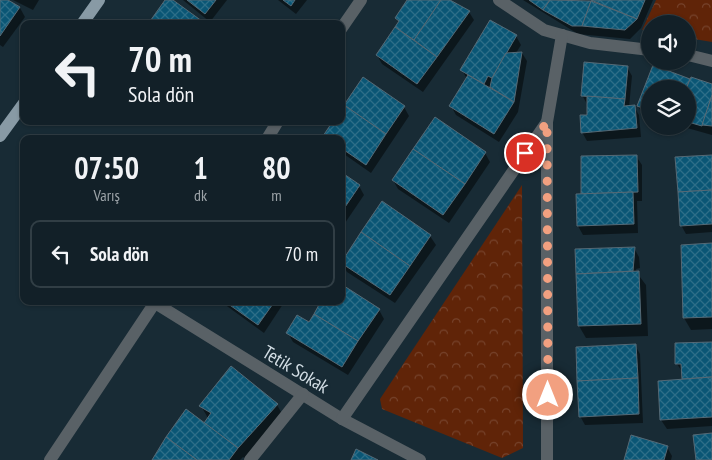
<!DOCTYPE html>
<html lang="tr">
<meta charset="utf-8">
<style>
body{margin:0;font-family:"PT Sans Narrow",sans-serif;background:#1b2830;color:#f1f3f6;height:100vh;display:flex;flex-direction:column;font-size:19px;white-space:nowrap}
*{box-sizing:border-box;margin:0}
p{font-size:16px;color:#9ca3a8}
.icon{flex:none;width:28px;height:28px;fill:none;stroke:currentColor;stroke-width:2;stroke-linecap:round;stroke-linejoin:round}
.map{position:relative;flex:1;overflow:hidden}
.details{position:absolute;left:20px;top:135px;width:325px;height:170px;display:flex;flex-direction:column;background:#122028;border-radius:10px;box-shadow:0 1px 4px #0004,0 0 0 1px #313e45}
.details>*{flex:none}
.banner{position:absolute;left:20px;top:20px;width:325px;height:105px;border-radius:10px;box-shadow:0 1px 4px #0004,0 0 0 1px #313e45;background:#122028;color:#f1f3f6;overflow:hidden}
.fabs{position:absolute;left:641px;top:15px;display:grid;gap:10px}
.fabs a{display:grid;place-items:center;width:55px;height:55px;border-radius:50%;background:#122028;box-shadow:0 1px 4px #0004,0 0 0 1px #313e45;font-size:25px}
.pin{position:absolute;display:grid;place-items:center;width:42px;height:42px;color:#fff;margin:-21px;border:2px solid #fff;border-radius:50%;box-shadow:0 1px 5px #0007}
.me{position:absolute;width:55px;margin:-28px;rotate:0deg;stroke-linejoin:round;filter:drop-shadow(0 0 4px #0008)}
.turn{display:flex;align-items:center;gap:18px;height:105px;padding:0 25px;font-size:22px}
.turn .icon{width:65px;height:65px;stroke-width:2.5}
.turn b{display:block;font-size:35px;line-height:42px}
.eta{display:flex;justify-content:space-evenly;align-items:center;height:85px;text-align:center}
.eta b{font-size:30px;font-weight:700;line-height:35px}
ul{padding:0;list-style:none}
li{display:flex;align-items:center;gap:15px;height:68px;margin:0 10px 8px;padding:0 15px;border:2px solid #313e45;border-radius:10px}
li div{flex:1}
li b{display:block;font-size:19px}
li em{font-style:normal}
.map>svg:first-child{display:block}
</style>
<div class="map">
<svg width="712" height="460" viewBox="0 0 712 460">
<defs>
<pattern id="forest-crowns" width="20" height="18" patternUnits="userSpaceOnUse" patternTransform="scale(1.25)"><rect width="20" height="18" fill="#602408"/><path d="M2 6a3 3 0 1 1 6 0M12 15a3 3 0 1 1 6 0" fill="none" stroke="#76432c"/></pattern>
<pattern id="building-cross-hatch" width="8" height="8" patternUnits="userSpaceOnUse" patternTransform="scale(1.25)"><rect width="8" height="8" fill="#0a5675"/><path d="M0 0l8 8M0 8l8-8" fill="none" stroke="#2d6e88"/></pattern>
</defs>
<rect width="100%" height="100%" fill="#182b35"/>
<g fill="url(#forest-crowns)">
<polygon points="656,0 712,0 712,42 688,38 688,24 650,24 650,31 642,30"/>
<polygon points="522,185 523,448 502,458 382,409 380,399"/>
</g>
<g fill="#0007">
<polygon points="0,0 5,0 20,8 25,17 3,47 0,45"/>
<polygon points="13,0 39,0 33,10"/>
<polygon points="183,0 227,0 210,22"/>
<polygon points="278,0 307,0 296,14"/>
<polygon points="409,0 450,0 469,12 474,20 423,92 382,64 377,55 400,23 397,18"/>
<polygon points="523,0 587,0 592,2 593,0 653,0 641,28 630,39 578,34"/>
<polygon points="516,36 521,45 516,53 522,53 527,61 518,112 499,142 456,115 451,106 467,79 462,70"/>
<polygon points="627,67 632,76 629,107 634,107 639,115 641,137 587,141 582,132 589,117 587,104 582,95"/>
<polygon points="654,67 691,81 712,85 712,135 680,126 688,126 688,89 650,89 650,117 643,115 638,106"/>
<polygon points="404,107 409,116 371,173 341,152 341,139 326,139 325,136 341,121"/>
<polygon points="485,153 490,162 449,223 398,189 393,180"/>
<polygon points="636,156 642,165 642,201 637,201 638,233 583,235 578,226 583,195"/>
<polygon points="712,156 712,232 686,234 681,225"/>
<polygon points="341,174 359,186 364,195 345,223 341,221"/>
<polygon points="383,203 430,236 436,245 395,303 347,272 342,263"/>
<polygon points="712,245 712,329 691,330 684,318"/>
<polygon points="634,248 639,257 640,268 636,269 637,273 646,285 648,336 586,338 579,326 576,250"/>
<polygon points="220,301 281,301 283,304 264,333"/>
<polygon points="379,310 384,319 348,375 293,342 288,333 309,324"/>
<polygon points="712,343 712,426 667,429 661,420 659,382 683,380 683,373 677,364"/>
<polygon points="635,345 640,354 643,423 585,425 580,416"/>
<polygon points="232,368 277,405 284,417 246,459 243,457 240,460 153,460 209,427 208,418 201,406"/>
<polygon points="667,447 672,456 671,460 625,460"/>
</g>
<g fill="url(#building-cross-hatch)" stroke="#556975">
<polygon points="0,0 8,0 20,7 0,36"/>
<polygon points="165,0 173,0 206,24 148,24"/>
<polygon points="187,0 216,0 205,14"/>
<polygon points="283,0 295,0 291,6"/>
<polygon points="407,0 441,0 414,40 395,27 399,21 395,18"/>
<polygon points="441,0 450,0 470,11 437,57 414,40"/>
<polygon points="529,0 550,0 543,10"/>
<polygon points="550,0 591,1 582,26 572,26 543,10"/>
<polygon points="591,0 645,0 637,19"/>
<polygon points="591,1 637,19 625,30 582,26"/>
<polygon points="490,20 517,35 492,78 488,76 484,84 460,70"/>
<polygon points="395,27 437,57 417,84 376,55"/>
<polygon points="522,52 514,102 490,87 492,78 506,53"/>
<polygon points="584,62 628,66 625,99 581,96"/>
<polygon points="653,65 690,79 686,89 650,89 650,111 637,106"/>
<polygon points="468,75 514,102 494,134 449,106"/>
<polygon points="363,77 405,106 386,134 344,105"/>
<polygon points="691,77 712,84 712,95 702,126 688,122 686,89"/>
<polygon points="712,95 712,126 702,125"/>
<polygon points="587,96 625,99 624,106 635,105 637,128 581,133 580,115 587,115"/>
<polygon points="344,105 386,134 366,165 341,148 341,139 328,139 323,136 333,121 341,121 341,110"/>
<polygon points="435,117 486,152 465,184 413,149"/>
<polygon points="413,149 465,184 443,215 392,180"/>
<polygon points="637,155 638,192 581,194 581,156"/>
<polygon points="712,155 712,190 678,192 675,157"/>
<polygon points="341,172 360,185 341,213"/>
<polygon points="712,190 712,224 680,226 678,192"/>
<polygon points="633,192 634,224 577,226 576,194"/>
<polygon points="382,201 431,235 410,266 361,232"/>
<polygon points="361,232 410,266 390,295 341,263"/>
<polygon points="712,243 712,317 683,318 681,245"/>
<polygon points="635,247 633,271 576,274 575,249"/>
<polygon points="639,271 641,324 578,326 576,274"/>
<polygon points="341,284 380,309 358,341 314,314 321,301 341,301"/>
<polygon points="224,301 275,301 258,325"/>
<polygon points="314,314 358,341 342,367 286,333 297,315 309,322"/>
<polygon points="712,342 712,377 682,379 681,364 675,364 675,343"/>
<polygon points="636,344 638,378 577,381 576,347"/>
<polygon points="231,366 278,404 238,448 204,423 211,413 199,406"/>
<polygon points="712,377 712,417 660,420 658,381"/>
<polygon points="638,378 639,414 579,417 577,381"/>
<polygon points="186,409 238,448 229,460 197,460 166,437"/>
<polygon points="712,433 712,460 696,460 693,435"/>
<polygon points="631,435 668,446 664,460 624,460"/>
<polygon points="166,437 197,460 152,460"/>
<polygon points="356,449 378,460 351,460"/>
</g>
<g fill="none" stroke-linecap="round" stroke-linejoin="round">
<g stroke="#596166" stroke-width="12">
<polyline points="499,0 544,30 590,43 650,50"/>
<polyline points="341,29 361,0"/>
<polyline points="688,55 712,61"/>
<polyline points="267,139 278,121"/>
<polyline points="155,303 342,419 420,460"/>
<polyline points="342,419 547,122"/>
<polyline points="50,460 156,301"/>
<polyline points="250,460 303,394"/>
<polyline points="547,460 547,122 562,35"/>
</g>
<g stroke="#889aa5" stroke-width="12">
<polyline points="82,24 99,0"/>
<polyline points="0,136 24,103"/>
</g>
</g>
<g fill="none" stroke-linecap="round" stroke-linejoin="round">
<polyline stroke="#f2a080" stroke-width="9" stroke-dasharray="0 16.2" points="525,153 547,122 548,395"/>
</g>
<g text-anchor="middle" stroke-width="5" stroke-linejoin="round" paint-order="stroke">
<g font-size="19" fill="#d2dde4" stroke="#182b35">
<text transform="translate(296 369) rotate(31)" y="7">Tetik Sokak</text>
</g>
</g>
</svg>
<div class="fabs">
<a><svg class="icon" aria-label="sound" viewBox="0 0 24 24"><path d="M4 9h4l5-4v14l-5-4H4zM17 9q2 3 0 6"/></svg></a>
<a><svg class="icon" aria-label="layers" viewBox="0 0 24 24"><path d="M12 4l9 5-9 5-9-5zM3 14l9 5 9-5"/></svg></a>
</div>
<div class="pin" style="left:525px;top:153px;background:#d93025"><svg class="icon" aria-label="arrive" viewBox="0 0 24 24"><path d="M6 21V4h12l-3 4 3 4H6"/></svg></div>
<svg class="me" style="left:548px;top:395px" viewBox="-20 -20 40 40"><circle r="17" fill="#f2a080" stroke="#fff" stroke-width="3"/><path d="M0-11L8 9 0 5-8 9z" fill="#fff"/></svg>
<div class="banner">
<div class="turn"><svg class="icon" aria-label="left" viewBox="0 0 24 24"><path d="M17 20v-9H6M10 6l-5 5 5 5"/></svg><div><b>70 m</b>Sola dön</div></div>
</div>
<section class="details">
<div class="eta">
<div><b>07:50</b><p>Varış</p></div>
<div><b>1</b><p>dk</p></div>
<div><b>80</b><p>m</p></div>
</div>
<ul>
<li><svg class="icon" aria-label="left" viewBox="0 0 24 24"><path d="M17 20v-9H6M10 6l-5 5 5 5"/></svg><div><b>Sola dön</b></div><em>70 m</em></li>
</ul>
</section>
</div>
